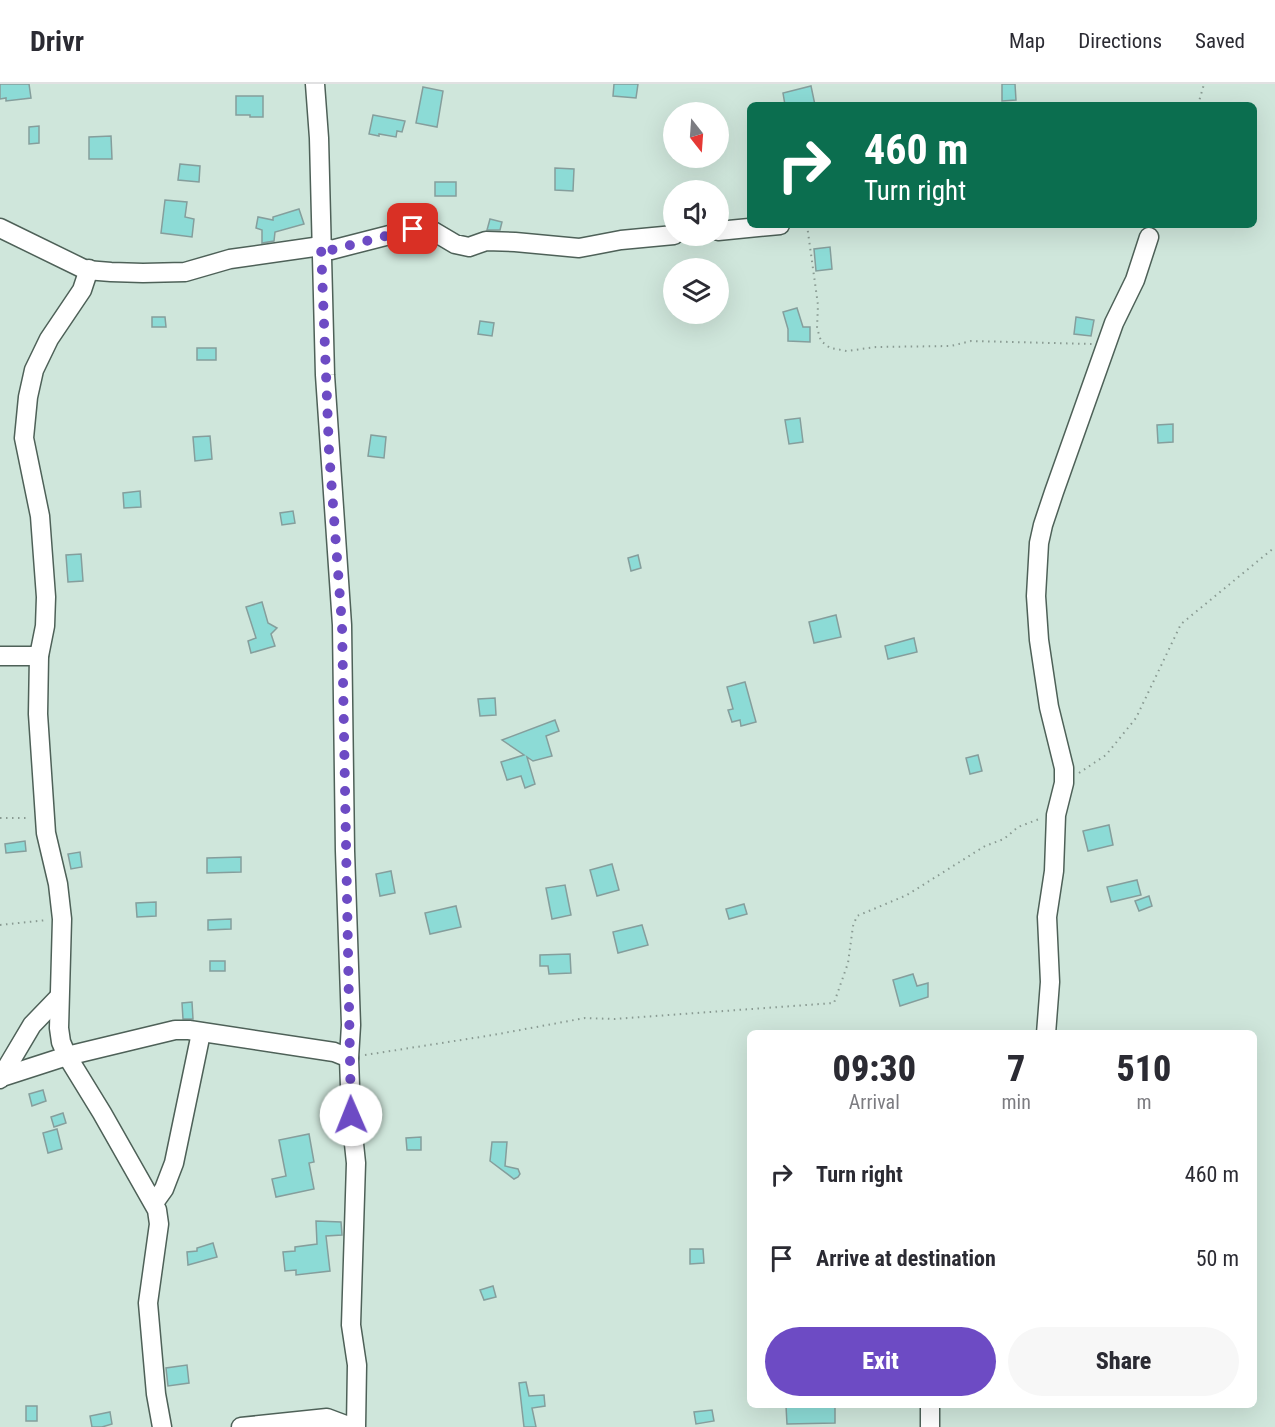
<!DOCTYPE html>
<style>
body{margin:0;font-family:"Roboto Condensed",sans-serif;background:#f7f7f7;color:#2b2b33;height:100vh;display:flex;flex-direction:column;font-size:22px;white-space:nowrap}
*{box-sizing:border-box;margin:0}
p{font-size:20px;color:#7c7c81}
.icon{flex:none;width:33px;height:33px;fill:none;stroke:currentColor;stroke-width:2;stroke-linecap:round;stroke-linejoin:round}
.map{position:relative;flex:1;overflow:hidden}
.sheet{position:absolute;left:747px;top:946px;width:510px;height:378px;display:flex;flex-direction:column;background:#fff;border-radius:9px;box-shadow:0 6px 24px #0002}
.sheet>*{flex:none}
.hud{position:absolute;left:747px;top:18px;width:510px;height:126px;border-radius:9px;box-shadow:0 6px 24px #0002;background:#0b6e4f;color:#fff;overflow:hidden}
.needle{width:39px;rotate:163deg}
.controls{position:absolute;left:663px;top:18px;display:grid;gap:12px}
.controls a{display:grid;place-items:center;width:66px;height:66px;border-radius:50%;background:#fff;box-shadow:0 6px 24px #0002;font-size:30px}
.pin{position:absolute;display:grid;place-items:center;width:51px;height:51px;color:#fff;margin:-26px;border-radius:12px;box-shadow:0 3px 9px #0006}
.me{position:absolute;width:66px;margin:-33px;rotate:359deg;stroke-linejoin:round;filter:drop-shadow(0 0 4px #0008)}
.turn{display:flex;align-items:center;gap:21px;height:126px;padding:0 18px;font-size:27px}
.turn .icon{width:78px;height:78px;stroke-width:2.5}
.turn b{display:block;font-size:42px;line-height:51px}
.eta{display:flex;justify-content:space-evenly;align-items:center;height:102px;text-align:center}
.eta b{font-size:36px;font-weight:800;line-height:42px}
.primary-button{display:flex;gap:12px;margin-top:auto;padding:12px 18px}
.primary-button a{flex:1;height:69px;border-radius:36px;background:#6d4bc4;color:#fff;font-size:24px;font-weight:800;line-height:69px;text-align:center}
.primary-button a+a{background:#f7f7f7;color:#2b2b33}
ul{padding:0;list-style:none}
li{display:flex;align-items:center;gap:18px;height:84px;padding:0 18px}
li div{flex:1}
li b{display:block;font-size:22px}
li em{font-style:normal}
header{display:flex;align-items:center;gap:36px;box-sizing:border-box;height:84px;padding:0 30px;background:#fff;border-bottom:2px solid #e1e1e2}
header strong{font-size:28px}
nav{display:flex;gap:33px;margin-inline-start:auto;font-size:21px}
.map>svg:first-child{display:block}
</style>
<header>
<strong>Drivr</strong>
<nav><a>Map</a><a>Directions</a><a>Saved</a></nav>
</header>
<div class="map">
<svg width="1275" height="1343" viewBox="0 0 1275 1343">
<rect width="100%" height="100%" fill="#cfe6db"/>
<g fill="#8cdbd6" stroke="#859e9c" stroke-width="1.5">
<polygon points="0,0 29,0 31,14 6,17 6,14 0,15"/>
<polygon points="614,0 638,0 636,14 613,12"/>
<polygon points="1002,0 1015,0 1016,16 1002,17"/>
<polygon points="811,2 815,21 785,21 783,9"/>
<polygon points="423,3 443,7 437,43 416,39"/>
<polygon points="236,12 263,12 263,33 250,33 250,31 236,31"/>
<polygon points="373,31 405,37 402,48 397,47 396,53 379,50 379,52 369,50"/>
<polygon points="39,42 39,59 29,60 29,43"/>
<polygon points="111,52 112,75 89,75 89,53"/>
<polygon points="180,80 200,82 199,98 178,96"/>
<polygon points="555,84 574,85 573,107 555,106"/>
<rect x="435" y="98" width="21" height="14"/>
<polygon points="165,116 187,118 185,133 194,135 192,153 161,149"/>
<polygon points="299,125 304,140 275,148 274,157 262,159 262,146 256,144 258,133 273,136 273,133"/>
<polygon points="490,135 502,138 500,146 487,146"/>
<polygon points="830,163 832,185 816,187 814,165"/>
<polygon points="797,224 803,243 810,243 810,258 788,257 788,245 783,228"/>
<polygon points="152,233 165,233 166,243 152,243"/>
<polygon points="1076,233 1094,236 1091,252 1074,250"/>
<polygon points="480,237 494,239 492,252 478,250"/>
<rect x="197" y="264" width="19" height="12"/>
<polygon points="800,334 803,358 789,360 785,336"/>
<polygon points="1173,340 1173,358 1158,359 1157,341"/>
<polygon points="371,351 386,353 384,374 368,372"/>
<polygon points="210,352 212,375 195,377 193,353"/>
<polygon points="140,407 141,423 124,424 123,409"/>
<polygon points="293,427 295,439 282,441 280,429"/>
<polygon points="81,470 83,497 68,498 66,471"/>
<polygon points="638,471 641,484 631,487 628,474"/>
<polygon points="262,518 268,539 277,544 271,550 275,562 251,569 248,557 256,554 246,523"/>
<polygon points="836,531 841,553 814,559 809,538"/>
<polygon points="914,554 917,568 888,575 885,562"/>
<polygon points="745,598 756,638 741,642 740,636 732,638 728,626 733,625 727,603"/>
<polygon points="495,614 496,631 480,632 478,615"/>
<polygon points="555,636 559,647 546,652 552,672 533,677 527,673 535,700 525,704 521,692 507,696 501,678 524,671 502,656"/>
<polygon points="978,671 982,687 970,690 966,674"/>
<polygon points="1109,741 1113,761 1088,767 1083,747"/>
<polygon points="25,757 26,767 6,769 5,760"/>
<polygon points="80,768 82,783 71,785 68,770"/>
<polygon points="241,773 241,788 207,789 207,774"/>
<polygon points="612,780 619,806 597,812 590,786"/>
<polygon points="391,787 395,809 380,812 376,790"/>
<polygon points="1137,796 1141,811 1111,818 1107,803"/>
<polygon points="565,801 571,831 552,835 546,804"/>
<polygon points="1149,812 1152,822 1139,827 1135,817"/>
<polygon points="156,818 156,832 137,833 136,819"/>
<polygon points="744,820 747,830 729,835 726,825"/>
<polygon points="456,822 461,843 430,850 425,829"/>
<polygon points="231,835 231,845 208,846 208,836"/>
<polygon points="642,841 648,861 618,869 613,848"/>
<polygon points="570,870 571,889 549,890 548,882 540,882 540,871"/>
<rect x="210" y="877" width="15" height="10"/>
<polygon points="913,890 917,902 928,899 928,913 900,922 893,896"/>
<polygon points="192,918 193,935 183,935 182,919"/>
<polygon points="43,1006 46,1017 32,1022 29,1010"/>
<polygon points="63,1029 66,1039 54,1043 51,1033"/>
<polygon points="57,1045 62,1065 48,1069 43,1049"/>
<polygon points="309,1050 314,1078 309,1079 314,1105 276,1113 272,1095 286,1092 279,1056"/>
<polygon points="421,1053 421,1066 407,1066 406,1054"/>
<polygon points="492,1058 507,1058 505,1082 518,1085 520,1090 518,1093 514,1095 490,1077"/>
<polygon points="316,1137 341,1138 342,1151 326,1152 330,1187 296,1191 296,1186 285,1187 283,1168 295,1167 295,1163 317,1160"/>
<polygon points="213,1159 217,1173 188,1181 187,1168 197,1167 197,1164"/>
<polygon points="690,1165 703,1165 704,1179 690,1180"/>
<polygon points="493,1202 496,1213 484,1216 480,1206"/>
<polygon points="187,1281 189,1299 168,1302 166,1284"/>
<polygon points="526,1298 529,1312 544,1311 545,1322 532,1324 536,1343 524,1343 519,1299"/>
<rect x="26" y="1322" width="11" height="15"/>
<polygon points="786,1322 835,1322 835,1339 787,1340"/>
<polygon points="712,1326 714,1337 696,1340 694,1328"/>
<polygon points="110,1328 112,1340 102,1343 92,1343 90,1332"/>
</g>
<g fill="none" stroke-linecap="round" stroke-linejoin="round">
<defs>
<g id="minor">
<polyline points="315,0 319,54 325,291 342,541 345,767 351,941 349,974 351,1031 356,1079 351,1241 357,1281 356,1343"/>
<polyline points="0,144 86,186 111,188 143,189 185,188 230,175 321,162 331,166 413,145 433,147 455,160 469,163 486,157 515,158 579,164 621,156 674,151"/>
<polyline points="718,147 780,141"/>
<polyline points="89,185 82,206 49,255 34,286 28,313 24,354 40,432 46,513 45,542 39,572 38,630 46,749 58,800 62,835 59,944 61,958 67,972 102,1029 157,1126 159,1140 148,1219 156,1310 162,1343"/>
<polyline points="0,572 39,572"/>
<polyline points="1046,950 1050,898 1047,833 1054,787 1056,731 1064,699 1064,684 1049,623 1039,556 1036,512 1039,459 1043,441 1054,408 1114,239 1135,196 1149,153"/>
<polyline points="2,993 67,972 175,946 189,946 334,968 349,974"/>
<polyline points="0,995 32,941 59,913"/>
<polyline points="154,1119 164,1105 174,1079 201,949"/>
<polyline points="241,1343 327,1334 351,1343"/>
<polyline points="930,1343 930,1322"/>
</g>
</defs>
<use href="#minor" stroke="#4e6158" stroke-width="21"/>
<g stroke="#899a92" stroke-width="2" stroke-dasharray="1.5 4.5" stroke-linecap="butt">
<polyline points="1198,21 1204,0"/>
<polyline points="807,141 818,221 817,244 821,257 830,264 847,267 876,263 951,262 971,257 1092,260"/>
<polyline points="1079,689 1106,671 1136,634 1181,540 1275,463"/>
<polyline points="0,734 30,734"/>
<polyline points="0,841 47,836"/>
<polyline points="365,971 493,951 585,934 614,935 834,919 848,879 853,842 857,832 907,811 985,762 1004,755 1018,743 1042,734"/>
</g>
<use href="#minor" stroke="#fff" stroke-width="18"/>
</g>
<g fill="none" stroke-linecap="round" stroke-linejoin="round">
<polyline stroke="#6d4bc4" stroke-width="10" stroke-dasharray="0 18" points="351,1031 342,541 329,367 321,162 331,166 413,145"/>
</g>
</svg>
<div class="controls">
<a><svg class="needle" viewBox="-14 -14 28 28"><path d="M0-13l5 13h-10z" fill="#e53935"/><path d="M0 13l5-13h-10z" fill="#7c7c81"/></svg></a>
<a><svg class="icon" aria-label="sound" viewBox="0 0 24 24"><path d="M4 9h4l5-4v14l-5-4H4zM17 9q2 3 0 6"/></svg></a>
<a><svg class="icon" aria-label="layers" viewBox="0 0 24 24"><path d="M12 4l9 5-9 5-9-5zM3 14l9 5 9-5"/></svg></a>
</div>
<div class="pin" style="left:413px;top:145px;background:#d93025"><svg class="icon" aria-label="arrive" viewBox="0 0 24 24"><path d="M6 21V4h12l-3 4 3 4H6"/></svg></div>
<svg class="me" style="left:351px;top:1031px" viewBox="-20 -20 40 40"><circle r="19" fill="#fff"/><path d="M0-13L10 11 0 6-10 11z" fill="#6d4bc4"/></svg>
<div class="hud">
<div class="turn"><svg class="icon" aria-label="right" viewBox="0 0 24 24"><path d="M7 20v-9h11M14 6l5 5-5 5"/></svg><div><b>460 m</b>Turn right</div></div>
</div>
<section class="sheet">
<div class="eta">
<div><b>09:30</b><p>Arrival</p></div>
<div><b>7</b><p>min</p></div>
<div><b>510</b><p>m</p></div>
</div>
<ul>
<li><svg class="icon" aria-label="right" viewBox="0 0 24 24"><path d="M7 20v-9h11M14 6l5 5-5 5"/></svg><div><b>Turn right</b></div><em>460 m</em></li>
<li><svg class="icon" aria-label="arrive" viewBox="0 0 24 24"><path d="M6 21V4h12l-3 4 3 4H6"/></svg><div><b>Arrive at destination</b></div><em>50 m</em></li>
</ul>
<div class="primary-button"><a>Exit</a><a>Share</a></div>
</section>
</div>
